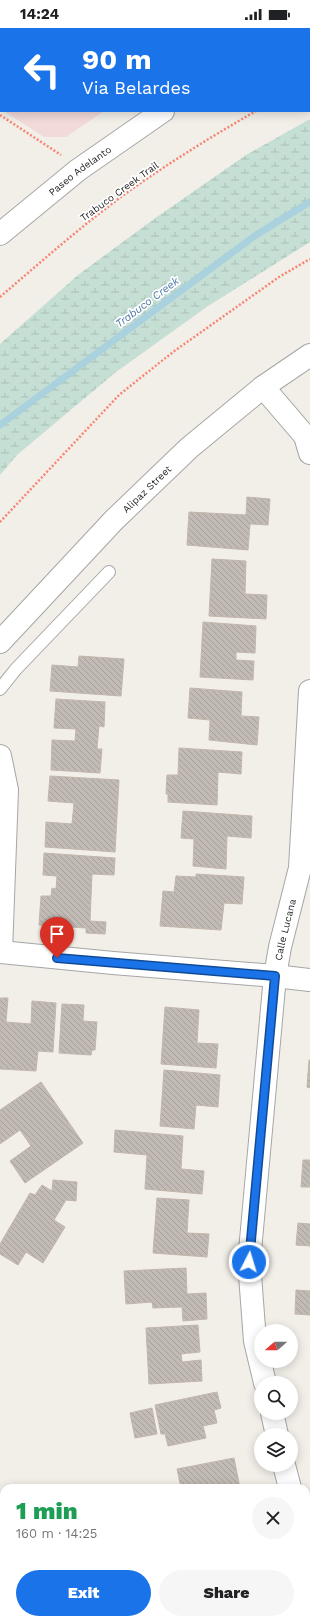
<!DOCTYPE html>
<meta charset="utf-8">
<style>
body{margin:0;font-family:"Work Sans",sans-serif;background:#f6f6f6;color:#202124;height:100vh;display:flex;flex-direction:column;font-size:15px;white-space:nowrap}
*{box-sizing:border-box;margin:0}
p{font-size:13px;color:#757577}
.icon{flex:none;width:22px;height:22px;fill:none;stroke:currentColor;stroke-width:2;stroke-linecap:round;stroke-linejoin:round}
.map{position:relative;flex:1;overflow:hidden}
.sheet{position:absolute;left:0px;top:1456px;width:310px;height:140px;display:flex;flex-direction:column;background:#fff;border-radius:12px 12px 0 0;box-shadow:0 2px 10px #0003}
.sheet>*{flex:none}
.top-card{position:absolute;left:0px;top:0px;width:310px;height:84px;box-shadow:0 2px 10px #0003;background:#1a73e8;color:#fff;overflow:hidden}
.needle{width:26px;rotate:250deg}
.controls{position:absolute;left:254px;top:1296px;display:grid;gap:8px}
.controls a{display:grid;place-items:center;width:44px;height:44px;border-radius:50%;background:#fff;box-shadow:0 2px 10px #0003;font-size:20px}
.pin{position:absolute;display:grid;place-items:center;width:34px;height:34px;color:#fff;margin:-41px -17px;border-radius:50% 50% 50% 0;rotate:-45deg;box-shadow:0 0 4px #0007}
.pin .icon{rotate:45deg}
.me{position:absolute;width:44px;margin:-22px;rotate:5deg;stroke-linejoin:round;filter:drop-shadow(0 0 3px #0008)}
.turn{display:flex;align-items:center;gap:14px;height:84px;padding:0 16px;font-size:18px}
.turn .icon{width:52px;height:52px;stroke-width:2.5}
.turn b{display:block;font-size:28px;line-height:34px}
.round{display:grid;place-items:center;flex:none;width:42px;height:42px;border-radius:21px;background:#f6f6f6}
.overview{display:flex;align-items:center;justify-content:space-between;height:68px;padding:0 16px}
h1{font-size:24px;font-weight:800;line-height:30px;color:#1e9e55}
.cta{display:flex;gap:8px;margin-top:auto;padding:8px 16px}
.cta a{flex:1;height:46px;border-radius:24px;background:#1a73e8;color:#fff;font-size:16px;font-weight:800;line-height:46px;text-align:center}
.cta a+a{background:#f6f6f6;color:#202124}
.status{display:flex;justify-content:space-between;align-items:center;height:28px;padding:0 20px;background:#fff;direction:ltr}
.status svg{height:11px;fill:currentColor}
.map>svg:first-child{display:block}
</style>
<div class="status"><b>14:24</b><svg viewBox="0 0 49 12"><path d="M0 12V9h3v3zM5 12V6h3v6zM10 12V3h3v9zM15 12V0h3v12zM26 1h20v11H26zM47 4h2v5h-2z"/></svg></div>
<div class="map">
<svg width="310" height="1596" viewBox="0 0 310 1596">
<defs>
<pattern id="wetland-marsh" width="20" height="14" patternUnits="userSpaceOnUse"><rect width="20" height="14" fill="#c6dfd4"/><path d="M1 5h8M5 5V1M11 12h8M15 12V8" fill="none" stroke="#aabfb6"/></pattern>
<pattern id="building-back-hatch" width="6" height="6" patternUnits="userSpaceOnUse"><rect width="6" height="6" fill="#c2bbb5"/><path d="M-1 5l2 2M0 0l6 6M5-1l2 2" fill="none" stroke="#a6a09b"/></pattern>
</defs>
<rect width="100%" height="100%" fill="#f2efe9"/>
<g fill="#f1dad9">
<polygon points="0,0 223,0 1,1 1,81"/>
<polygon points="4,83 104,83 66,109 44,109"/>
</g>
<polygon fill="url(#wetland-marsh)" points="310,91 310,214 208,278 116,344 17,427 0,447 0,316 78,247 154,191 246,127"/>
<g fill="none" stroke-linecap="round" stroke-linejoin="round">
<polyline stroke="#aad1de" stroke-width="7" points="0,397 256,207 310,174"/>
</g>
<g fill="url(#building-back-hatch)" stroke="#c3b6ab">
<polygon points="0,0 31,0 1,1 0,47"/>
<polygon points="71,0 182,0 69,1"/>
<polygon points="247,469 270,471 268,497 250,496 248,522 187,517 189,484 246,487"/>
<polygon points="212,531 246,533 245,566 267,567 266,591 209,588"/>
<polygon points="203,594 256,598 255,625 236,624 236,632 254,633 253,652 200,649"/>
<polygon points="79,628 124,631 121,668 50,663 52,637 78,639"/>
<polygon points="190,660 242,664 241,688 259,689 257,717 209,712 210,692 188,690"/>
<polygon points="56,671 105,674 104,699 99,698 97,721 102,721 100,745 51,742 52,712 75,713 76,701 54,700"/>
<polygon points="179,720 242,724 241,746 218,744 217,777 168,774 168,766 166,766 167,747 178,747"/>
<polygon points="50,748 119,752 115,824 45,819 46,794 72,796 74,775 48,773"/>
<polygon points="183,783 252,788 251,810 227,808 226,841 193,838 194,811 181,810"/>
<polygon points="44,825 115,830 114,847 92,846 90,893 106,894 105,906 86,905 86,900 39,897 41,868 51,868 52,860 56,861 57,848 43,847"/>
<polygon points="196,846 244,849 242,876 224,875 221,902 160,898 163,863 174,864 176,848 196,849"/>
<polygon points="0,970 8,970 6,994 31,996 32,973 56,975 53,1024 38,1023 36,1043 0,1041"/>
<polygon points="62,976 84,977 83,993 97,994 95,1022 92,1022 91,1027 59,1025"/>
<polygon points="165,979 199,982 197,1015 218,1016 216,1040 161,1036"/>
<polygon points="309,1032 310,1032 310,1060 307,1059"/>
<polygon points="164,1042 220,1047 218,1079 196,1077 194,1101 160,1098"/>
<polygon points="41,1054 83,1115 25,1155 10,1133 31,1118 20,1102 0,1116 0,1082"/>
<polygon points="115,1102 183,1108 181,1141 204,1143 202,1166 145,1161 147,1127 114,1124"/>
<polygon points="303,1132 310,1132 310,1159 301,1159"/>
<polygon points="53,1152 77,1154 76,1173 66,1172 54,1192 65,1199 43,1235 26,1224 18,1237 0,1226 0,1216 30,1165 35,1167 42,1157 52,1163"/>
<polygon points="157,1170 189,1172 187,1205 209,1206 207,1229 153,1225"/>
<polygon points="298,1195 310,1196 310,1218 296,1217"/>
<polygon points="186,1240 187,1266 206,1265 207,1291 183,1293 182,1279 153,1280 152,1274 126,1276 124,1243"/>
<polygon points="296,1262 310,1263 310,1287 295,1286"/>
<polygon points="198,1297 200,1324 181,1326 182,1334 201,1332 202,1353 149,1356 146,1300"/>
<polygon points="217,1364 221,1380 214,1382 217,1395 203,1398 206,1410 168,1418 165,1406 161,1406 155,1377"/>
<polygon points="152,1380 157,1406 135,1410 130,1385"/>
<polygon points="234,1430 240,1460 181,1460 177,1441"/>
<polygon points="0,1491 1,1491 4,1503 4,1518 1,1518 4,1532 4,1583 0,1584"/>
</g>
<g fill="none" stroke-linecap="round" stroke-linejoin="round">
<defs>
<polyline id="service" points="0,661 16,641 109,544"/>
<g id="minor">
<polyline points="263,359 305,408 310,425"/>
<path id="s1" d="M0,614L114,492L189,420L263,359L310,327"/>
<polyline points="0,728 7,762 1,924"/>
<polyline points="0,924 113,935 275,948 310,952"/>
<path id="s2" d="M265,1355L255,1313L249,1234L275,948L280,919L300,840L310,663"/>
<polyline points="272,1385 277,1407"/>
<polyline points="284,1437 290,1460"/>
<polyline points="306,1527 310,1543"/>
</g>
<g id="tertiary">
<polyline points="285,1 286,0"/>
<path id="s3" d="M0,206L78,142L163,83"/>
</g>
</defs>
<use href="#service" stroke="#a6a6a6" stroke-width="14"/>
<use href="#minor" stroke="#a6a6a6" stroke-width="24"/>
<use href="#tertiary" stroke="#a6a6a6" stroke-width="24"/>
<g stroke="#f88473" stroke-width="2.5" stroke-dasharray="2 2" stroke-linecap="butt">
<polyline points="309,52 310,51"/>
<polyline points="0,87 61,127"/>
<path d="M0,269C43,232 86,194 132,161C172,133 214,107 256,83"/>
<polyline points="0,494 119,367 173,324 279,249 310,231"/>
</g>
<use href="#service" stroke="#fff" stroke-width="12"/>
<use href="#minor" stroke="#fff" stroke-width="22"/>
<use href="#tertiary" stroke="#fff" stroke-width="22"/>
</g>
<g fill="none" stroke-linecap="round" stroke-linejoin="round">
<defs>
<polyline id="route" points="57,930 275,948 249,1234"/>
</defs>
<use href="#route" stroke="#114b97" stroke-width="10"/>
<use href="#route" stroke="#1a73e8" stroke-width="7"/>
</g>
<g text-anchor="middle" stroke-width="3.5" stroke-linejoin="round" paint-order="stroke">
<g font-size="10" fill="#222" stroke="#fff">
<text dy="4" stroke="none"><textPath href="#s3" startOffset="102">Paseo Adelanto</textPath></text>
<text transform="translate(119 163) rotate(-36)" y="4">Trabuco Creek Trail</text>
<text dy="4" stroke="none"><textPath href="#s1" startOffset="212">Alipaz Street</textPath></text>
<text dy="4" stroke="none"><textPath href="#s2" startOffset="457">Calle Lucana</textPath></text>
</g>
<g font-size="11" font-style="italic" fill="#4b78a9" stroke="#fff">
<text transform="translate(147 274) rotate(-37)" y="4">Trabuco Creek</text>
</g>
</g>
</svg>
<div class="controls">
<a><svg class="needle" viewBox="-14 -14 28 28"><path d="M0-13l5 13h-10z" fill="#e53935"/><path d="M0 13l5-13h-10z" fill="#757577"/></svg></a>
<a><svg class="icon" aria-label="search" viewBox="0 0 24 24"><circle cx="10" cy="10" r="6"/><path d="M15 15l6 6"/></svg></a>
<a><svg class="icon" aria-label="layers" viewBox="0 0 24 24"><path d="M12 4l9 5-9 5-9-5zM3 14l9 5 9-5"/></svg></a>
</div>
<div class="pin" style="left:57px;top:930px;background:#d93025"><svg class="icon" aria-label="arrive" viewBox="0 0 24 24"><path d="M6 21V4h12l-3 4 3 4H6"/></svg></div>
<svg class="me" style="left:249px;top:1234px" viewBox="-20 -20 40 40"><circle r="17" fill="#1a73e8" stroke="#fff" stroke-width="3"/><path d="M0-11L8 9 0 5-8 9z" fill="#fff"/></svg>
<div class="top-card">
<div class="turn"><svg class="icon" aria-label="left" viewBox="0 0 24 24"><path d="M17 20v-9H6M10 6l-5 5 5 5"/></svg><div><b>90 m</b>Via Belardes</div></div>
</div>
<section class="sheet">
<div class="overview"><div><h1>1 min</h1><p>160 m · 14:25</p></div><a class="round"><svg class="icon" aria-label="close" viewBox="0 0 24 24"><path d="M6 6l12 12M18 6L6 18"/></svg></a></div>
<div class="cta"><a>Exit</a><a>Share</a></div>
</section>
</div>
